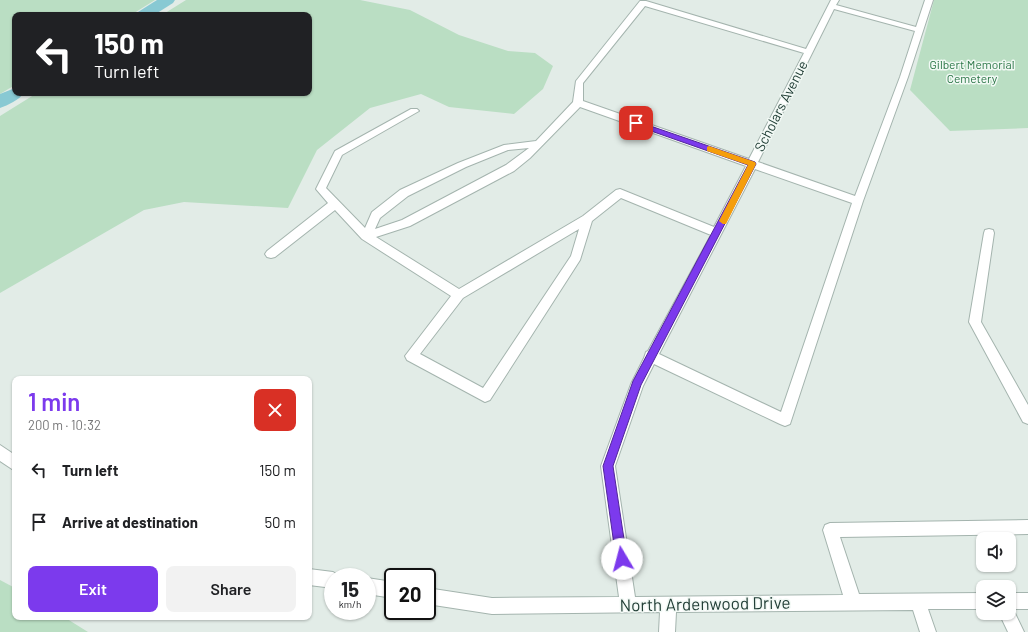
<!DOCTYPE html>
<meta charset="utf-8">
<style>
body{margin:0;font-family:Barlow,sans-serif;background:#f2f2f2;color:#202124;height:100vh;display:flex;flex-direction:column;font-size:15px;white-space:nowrap}
*{box-sizing:border-box;margin:0}
p{font-size:13px;color:#757577}
.icon{flex:none;width:22px;height:22px;fill:none;stroke:currentColor;stroke-width:2;stroke-linecap:round;stroke-linejoin:round}
.map{position:relative;flex:1;overflow:hidden}
.panel{position:absolute;left:12px;top:376px;width:300px;height:244px;display:flex;flex-direction:column;background:#fff;border-radius:8px;box-shadow:0 1px 3px #0004}
.panel>*{flex:none}
.guide{position:absolute;left:12px;top:12px;width:300px;height:84px;border-radius:8px;box-shadow:0 1px 3px #0004;background:#202124;color:#fff;overflow:hidden}
.tools{position:absolute;left:976px;top:532px;display:grid;gap:8px}
.tools a{display:grid;place-items:center;width:40px;height:40px;border-radius:8px;background:#fff;box-shadow:0 1px 3px #0004;font-size:20px}
.speed{position:absolute;left:324px;top:568px;display:flex;gap:8px;font-size:20px;font-weight:700;text-align:center}
.speed>*{display:grid;place-content:center;width:52px;height:52px;border-radius:50%;background:#fff;box-shadow:0 1px 3px #0004;line-height:1}
.speed small{font-size:10px;font-weight:400}
.speed .limit{border:2px solid #111;border-radius:6px;background:#fff;color:#111}
.pin{position:absolute;display:grid;place-items:center;width:34px;height:34px;color:#fff;margin:-17px;border-radius:8px;box-shadow:0 2px 6px #0006}
.me{position:absolute;width:44px;margin:-22px;rotate:352deg;stroke-linejoin:round;filter:drop-shadow(0 0 3px #0008)}
.turn{display:flex;align-items:center;gap:14px;height:84px;padding:0 16px;font-size:18px}
.turn .icon{width:52px;height:52px;stroke-width:2.5}
.turn b{display:block;font-size:28px;line-height:34px}
.round{display:grid;place-items:center;flex:none;width:42px;height:42px;border-radius:8px;background:#f2f2f2}
.overview{display:flex;align-items:center;justify-content:space-between;height:68px;padding:0 16px}
h1{font-size:24px;font-weight:600;line-height:30px;color:#7c3aed}
.action{display:flex;gap:8px;margin-top:auto;padding:8px 16px}
.action a{flex:1;height:46px;border-radius:8px;background:#7c3aed;color:#fff;font-size:16px;font-weight:600;line-height:46px;text-align:center}
.action a+a{background:#f2f2f2;color:#202124}
ul{padding:0;list-style:none}
li{display:flex;align-items:center;gap:12px;height:52px;padding:0 16px}
li div{flex:1}
li b{display:block;font-size:15px}
li em{font-style:normal}
.map>svg:first-child{display:block}
</style>
<div class="map">
<svg width="1028" height="632" viewBox="0 0 1028 632">
<rect width="100%" height="100%" fill="#e2ece7"/>
<g fill="#badec3">
<polygon points="0,0 155,0 131,15 15,15 15,85 0,94"/>
<polygon points="186,0 360,0 410,10 459,35 508,51 535,53 553,66 543,89 514,114 449,107 421,94 370,108 317,150 288,208 184,202 144,210 0,293 0,116 37,93 309,93 309,15 162,15"/>
<polygon points="934,0 1028,0 1028,128 950,131 910,90"/>
<polygon points="0,580 15,588 15,617 64,617 88,632 0,632"/>
</g>
<g fill="none" stroke-linecap="round" stroke-linejoin="round">
<g fill="#88c9d3" fill-rule="evenodd">
<polygon points="157,0 175,0 173,3 154,15 135,15 138,12"/>
<path d="M15,88V93H24C19,100 8,105 0,108V94Z"/>
</g>
<defs>
<g id="minor">
<path d="M831,0H839L836,5L916,27L925,0H933L908,77L863,201L790,424L785,426L780,424L654,364L643,386L615,466L635,597L843,595L823,530L825,525L830,523L1028,520V534L840,537L859,594L983,593V609H928L936,632H920L913,610L676,612L675,632H659L660,612L492,614L427,604V588L492,598L619,597L601,466L631,384L644,358L646,352L648,351L711,235L621,198L592,221L580,260L490,400L485,402L407,360L405,356L451,296L362,239L335,210L275,257L271,258L267,257L265,254L267,251L328,203L316,189L335,151L411,109H417L419,111L342,155L326,188L365,228L372,212L400,190L458,163L504,145L536,141L573,102L576,81L640,1H646L806,49ZM645,6L804,53L749,159L583,101V83ZM834,9L915,31L900,77L855,196L758,162ZM580,107L746,166L714,227L620,189L616,190L583,216L459,289L376,237L410,226L514,171L530,158ZM529,148L506,165L402,220L375,229L380,218L408,196L466,167L508,150ZM755,169L852,203L781,412L659,354ZM579,229L571,256L483,388L420,354L463,298Z"/>
<polygon points="989,229 993,230 994,233 981,322 1028,405 1028,424 1023,422 969,322 984,233 985,230"/>
<polygon points="0,445 15,455 15,471 0,461"/>
<polygon points="309,569 333,572 338,575 340,577 333,577 333,588 309,585"/>
<polygon points="367,578 393,582 393,598 367,594"/>
<polygon points="1009,593 1028,593 1028,609 1013,609 1024,632 1008,632 999,613 1009,613"/>
</g>
</defs>
<use href="#minor" stroke="#a4b4ae" stroke-width="2"/>
<use href="#minor" fill="#fff" fill-rule="evenodd"/>
</g>
<polygon fill="#7c3aed" stroke="#51269a" points="636,121 755,162 756,164 641,385 613,466 627,559 626,563 622,565 618,563 616,559 603,466 633,381 748,165 634,125 633,123"/>
<polygon fill="#f59e0b" points="709,146 755,162 756,164 726,224 723,224 719,221 748,165 707,151 707,147"/>
<g text-anchor="middle" stroke-width="3" stroke-linejoin="round" paint-order="stroke">
<g font-size="12" fill="#2a7646" stroke="#f2f9f5">
<text x="972" y="69">Gilbert Memorial<tspan x="972" dy="14">Cemetery</tspan></text>
</g>
<g font-size="14" fill="#213e36" stroke="#f2f9f5">
<text transform="translate(781 106) rotate(-63)" y="5">Scholars Avenue</text>
</g>
<g font-size="17" fill="#213e36" stroke="#f2f9f5">
<text transform="translate(705 604) rotate(-1)" y="6">North Ardenwood Drive</text>
</g>
</g>
</svg>
<div class="tools">
<a><svg class="icon" aria-label="sound" viewBox="0 0 24 24"><path d="M4 9h4l5-4v14l-5-4H4zM17 9q2 3 0 6"/></svg></a>
<a><svg class="icon" aria-label="layers" viewBox="0 0 24 24"><path d="M12 4l9 5-9 5-9-5zM3 14l9 5 9-5"/></svg></a>
</div>
<div class="speed"><div>15<small>km/h</small></div><div class="limit">20</div></div>
<div class="pin" style="left:636px;top:123px;background:#d93025"><svg class="icon" aria-label="arrive" viewBox="0 0 24 24"><path d="M6 21V4h12l-3 4 3 4H6"/></svg></div>
<svg class="me" style="left:622px;top:559px" viewBox="-20 -20 40 40"><circle r="19" fill="#fff"/><path d="M0-13L10 11 0 6-10 11z" fill="#7c3aed"/></svg>
<div class="guide">
<div class="turn"><svg class="icon" aria-label="left" viewBox="0 0 24 24"><path d="M17 20v-9H6M10 6l-5 5 5 5"/></svg><div><b>150 m</b>Turn left</div></div>
</div>
<section class="panel">
<div class="overview"><div><h1>1 min</h1><p>200 m · 10:32</p></div><a class="round" style="background:#d93025;color:#fff"><svg class="icon" aria-label="close" viewBox="0 0 24 24"><path d="M6 6l12 12M18 6L6 18"/></svg></a></div>
<ul>
<li><svg class="icon" aria-label="left" viewBox="0 0 24 24"><path d="M17 20v-9H6M10 6l-5 5 5 5"/></svg><div><b>Turn left</b></div><em>150 m</em></li>
<li><svg class="icon" aria-label="arrive" viewBox="0 0 24 24"><path d="M6 21V4h12l-3 4 3 4H6"/></svg><div><b>Arrive at destination</b></div><em>50 m</em></li>
</ul>
<div class="action"><a>Exit</a><a>Share</a></div>
</section>
</div>
